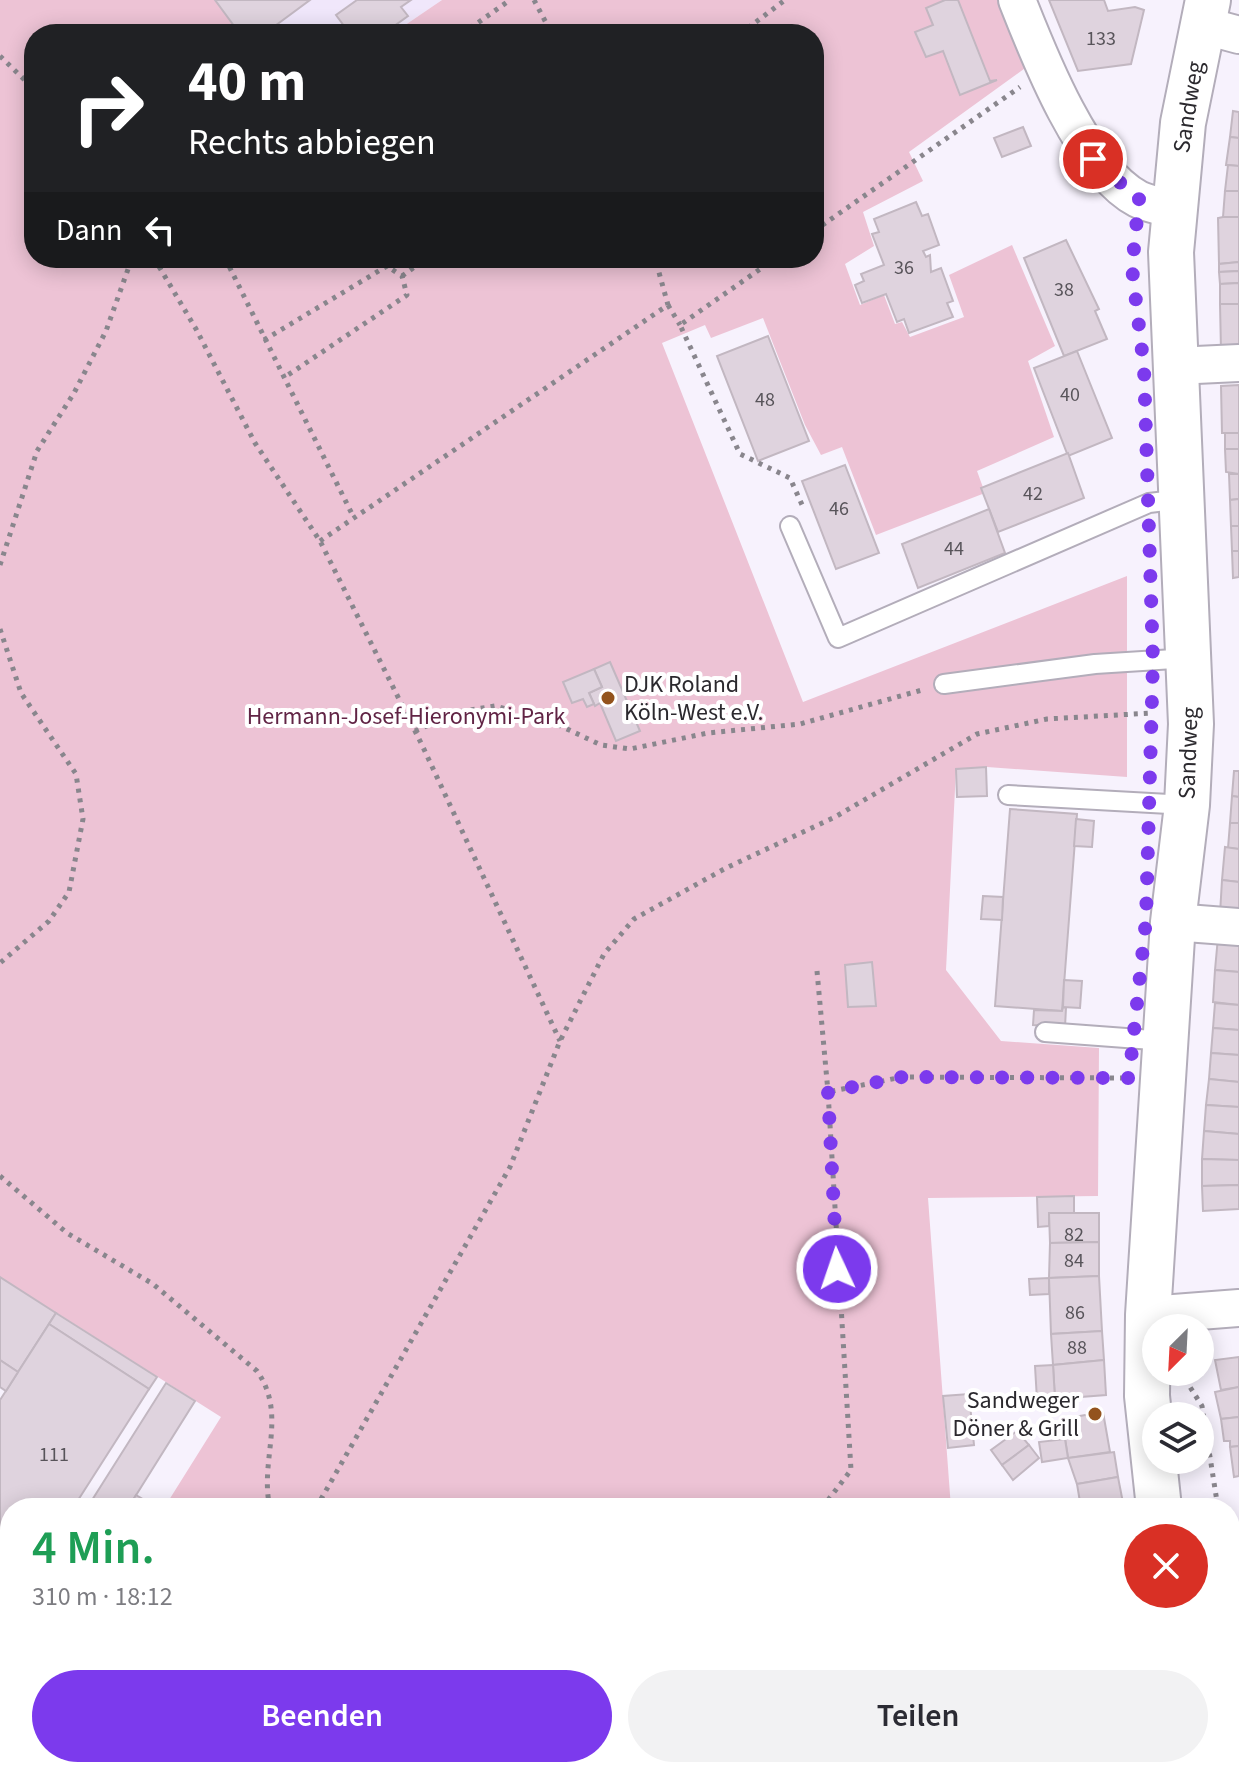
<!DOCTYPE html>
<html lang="de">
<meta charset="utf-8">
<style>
body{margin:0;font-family:"Source Sans 3",sans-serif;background:#f2f2f3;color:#2b2b33;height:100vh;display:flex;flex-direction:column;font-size:30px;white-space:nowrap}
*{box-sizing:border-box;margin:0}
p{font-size:26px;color:#7c7c81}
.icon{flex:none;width:44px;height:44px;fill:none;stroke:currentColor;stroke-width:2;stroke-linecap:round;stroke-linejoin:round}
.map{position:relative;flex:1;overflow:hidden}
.drawer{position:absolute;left:0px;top:1498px;width:1240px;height:280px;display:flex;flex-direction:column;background:#fff;border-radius:32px 32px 0 0;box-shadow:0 4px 20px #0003}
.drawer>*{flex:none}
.top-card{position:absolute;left:24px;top:24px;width:800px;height:244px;border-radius:32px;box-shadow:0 4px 20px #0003;background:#202124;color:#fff;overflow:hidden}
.needle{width:52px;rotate:204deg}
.tools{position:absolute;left:1142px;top:1314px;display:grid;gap:16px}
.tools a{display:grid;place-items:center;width:72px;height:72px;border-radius:50%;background:#fff;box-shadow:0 4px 20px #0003;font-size:40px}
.pin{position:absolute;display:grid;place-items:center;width:68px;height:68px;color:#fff;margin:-34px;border:4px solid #fff;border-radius:50%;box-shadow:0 2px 8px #0007}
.me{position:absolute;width:88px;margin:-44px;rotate:357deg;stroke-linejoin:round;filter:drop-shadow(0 0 6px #0008)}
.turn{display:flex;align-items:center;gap:28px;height:168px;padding:0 32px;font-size:36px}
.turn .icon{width:104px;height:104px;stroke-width:2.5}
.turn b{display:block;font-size:56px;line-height:68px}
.then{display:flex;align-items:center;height:76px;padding:0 32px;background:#0003;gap:16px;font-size:30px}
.round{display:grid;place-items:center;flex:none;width:84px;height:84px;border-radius:42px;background:#f2f2f3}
.head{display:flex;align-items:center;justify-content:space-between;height:136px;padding:0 32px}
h1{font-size:48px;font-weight:600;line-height:60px;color:#1e9e55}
.primary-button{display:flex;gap:16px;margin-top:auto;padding:16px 32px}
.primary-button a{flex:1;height:92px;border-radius:48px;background:#7c3aed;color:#fff;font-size:32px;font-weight:600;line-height:92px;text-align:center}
.primary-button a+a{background:#f2f2f3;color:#2b2b33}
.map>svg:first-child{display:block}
</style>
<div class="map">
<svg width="1239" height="1778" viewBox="0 0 1239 1778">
<rect width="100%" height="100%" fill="#f7f2fd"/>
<polygon fill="#f0e7fb" points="215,0 442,0 392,34 240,34"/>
<g fill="#edc3d5">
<polygon points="0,0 215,0 240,34 34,34 34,258 814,258 814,34 392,34 442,0 1002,0 1028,66 909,152 923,181 863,212 874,246 845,264 860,305 884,295 895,324 902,322 910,337 964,317 949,275 1012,245 1055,346 1028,361 1054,437 977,471 985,493 876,535 842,447 821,455 805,425 763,318 711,338 705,325 662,343 803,702 1127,576 1127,777 987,767 956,769 946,970 1001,1041 1099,1048 1098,1196 928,1198 951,1508 164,1508 221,1417 0,1277"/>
<polygon points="10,1751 10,1768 661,1768 649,1778 0,1778 0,1767"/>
</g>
<g fill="#dfd3de" stroke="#c2b7c1" stroke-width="2">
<polygon points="215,0 310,0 264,34 240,34"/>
<polygon points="357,0 411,0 401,7 408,16 383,34 375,26 364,34 350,34 336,15"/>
<polygon points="945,0 958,0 990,81 997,80 960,95 943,51 926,57 915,32 933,25 926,8"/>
<polygon points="1049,0 1104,0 1108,11 1135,7 1144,10 1131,64 1078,71"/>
<polygon points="1233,111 1239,112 1239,138 1230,137"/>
<polygon points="1023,127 1031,146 1002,157 994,138"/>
<polygon points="1230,137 1239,138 1239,166 1226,165"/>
<polygon points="1228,165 1239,166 1239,191 1225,191"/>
<polygon points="1225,191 1239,191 1239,217 1223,217"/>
<polygon points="916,202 922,216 928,214 939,245 923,251 926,257 930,255 931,272 941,268 953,301 947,303 953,317 909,333 904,319 897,322 886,294 862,303 855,285 864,281 861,274 884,265 872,234 879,232 874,219"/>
<polygon points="1223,217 1239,217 1239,262 1219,264 1218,218"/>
<polygon points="1066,240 1099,309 1095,311 1107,339 1064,356 1024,258"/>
<polygon points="1239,262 1239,271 1219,272 1219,264"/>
<polygon points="1239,271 1239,283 1220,284 1219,272"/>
<polygon points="1239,283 1239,304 1220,304 1220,284"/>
<polygon points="1220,304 1239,304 1239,350 1221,350"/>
<polygon points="768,336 809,441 758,461 717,356"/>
<polygon points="1077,351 1112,438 1068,456 1034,368"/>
<polygon points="1239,385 1239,433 1222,433 1221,386"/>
<rect x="1225" y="433" width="14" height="16"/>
<polygon points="1225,449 1239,449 1239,474 1226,472"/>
<polygon points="1068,453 1084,498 998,532 981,488"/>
<polygon points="845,465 879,553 836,569 802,481"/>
<polygon points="1229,474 1239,474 1239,499 1230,500"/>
<polygon points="1239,499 1239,526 1231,526 1230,500"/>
<polygon points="989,509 1005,553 918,588 902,544"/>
<polygon points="1231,526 1239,526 1239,551 1232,551"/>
<polygon points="1232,551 1239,551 1239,577 1233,578"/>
<polygon points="610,662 640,731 616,741 600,703 595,706 589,693 602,687 594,669"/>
<polygon points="594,669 602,687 589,693 594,704 587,707 583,699 572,703 563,682"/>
<polygon points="986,767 987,796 957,797 956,769"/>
<polygon points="1234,771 1239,771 1239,797 1232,796"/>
<polygon points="1232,796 1239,797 1239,823 1230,823"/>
<polygon points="1010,809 1077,814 1062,1011 995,1006"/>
<polygon points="1076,819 1094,821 1092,847 1074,846"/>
<polygon points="1230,823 1239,823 1239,849 1228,848"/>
<polygon points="1225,847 1239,849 1239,882 1222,880"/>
<polygon points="1222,880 1239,882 1239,915 1220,914"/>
<polygon points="983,896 1003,897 1002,920 981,919"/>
<polygon points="1218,937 1239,939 1239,972 1215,970"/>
<polygon points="872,962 876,1006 848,1007 845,965"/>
<polygon points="1215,970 1239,972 1239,1005 1213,1002"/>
<polygon points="1064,980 1082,981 1080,1008 1063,1007"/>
<polygon points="1215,1003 1239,1005 1239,1030 1213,1028"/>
<polygon points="1063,1007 1066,1008 1065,1027 1033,1025 1034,1010 1062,1011"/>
<polygon points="1213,1028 1239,1030 1239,1055 1211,1053"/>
<polygon points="1211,1053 1239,1055 1239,1082 1209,1079"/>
<polygon points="1209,1079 1239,1082 1239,1107 1206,1105"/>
<polygon points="1206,1105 1239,1107 1239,1134 1204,1131"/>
<polygon points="1204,1131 1239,1134 1239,1160 1202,1159"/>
<polygon points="1202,1159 1239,1160 1239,1185 1202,1186"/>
<polygon points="1239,1185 1239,1209 1203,1211 1202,1186"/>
<polygon points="1074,1196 1074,1213 1049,1213 1049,1226 1038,1227 1037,1197"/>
<polygon points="1049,1213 1099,1213 1099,1242 1050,1243"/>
<polygon points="1099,1242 1099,1276 1049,1278 1050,1243"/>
<polygon points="1099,1276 1102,1331 1051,1334 1049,1278"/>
<polygon points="0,1277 56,1313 18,1372 0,1360"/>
<polygon points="1049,1278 1049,1294 1030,1295 1029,1279"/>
<polygon points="56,1313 157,1377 149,1389 49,1324"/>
<polygon points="49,1324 149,1389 73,1508 10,1508 10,1607 0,1623 0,1400"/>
<polygon points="1102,1331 1104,1360 1053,1365 1051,1334"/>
<polygon points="1239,1357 1239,1387 1221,1390 1215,1360"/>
<polygon points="0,1360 18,1372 6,1391 0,1387"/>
<polygon points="1104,1360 1106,1395 1055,1399 1053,1365"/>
<polygon points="1053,1365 1055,1399 1037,1400 1035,1366"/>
<polygon points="166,1383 195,1401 128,1508 87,1508"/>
<polygon points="1239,1387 1239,1417 1221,1419 1215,1392"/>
<polygon points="969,1394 974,1445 948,1448 943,1396"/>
<polygon points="1103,1412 1110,1452 1068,1458 1062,1419"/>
<polygon points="1239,1417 1239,1446 1230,1447 1230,1441 1224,1441 1221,1419"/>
<polygon points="1017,1431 1029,1445 1002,1465 991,1450"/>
<polygon points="1065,1439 1068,1458 1042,1462 1039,1442"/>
<polygon points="1029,1445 1039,1458 1013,1480 1002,1465"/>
<polygon points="1239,1446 1239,1476 1234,1477 1230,1447"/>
<polygon points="1114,1452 1118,1477 1077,1484 1068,1458"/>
<polygon points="1118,1477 1123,1503 1081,1508 1077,1484"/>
<polygon points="136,1495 151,1504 149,1508 128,1508"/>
<polygon points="10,1631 10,1712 7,1717 0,1712 0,1647"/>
<polygon points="806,1768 830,1768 818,1778 803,1778 809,1772"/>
<polygon points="830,1768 860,1768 864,1772 857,1778 818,1778"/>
<polygon points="998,1768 1024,1768 1032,1778 1006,1778"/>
<polygon points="1150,1768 1182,1768 1177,1770 1179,1778 1137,1778"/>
</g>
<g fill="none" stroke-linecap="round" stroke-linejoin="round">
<defs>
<g id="lane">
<polyline points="790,526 838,638 1149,503 1183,499"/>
<polyline points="944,684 1095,664 1190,658"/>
<polyline points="1008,795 1187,805"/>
<polyline points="1045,1032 1166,1041"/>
<polyline points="982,1768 990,1778"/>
</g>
<g id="street">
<path d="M1017,0C1039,56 1084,171 1138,199C1148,204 1162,206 1173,210"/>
<polyline points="1202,25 1239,35"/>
<polyline points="1175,366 1239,363"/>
<polyline points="1173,922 1239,927"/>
<polyline points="1148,1315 1239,1308"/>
<polyline points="1093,1778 1105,1768"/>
</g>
<g id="secondary">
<polyline points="1159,1508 1147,1396 1148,1315 1173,922 1187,805 1191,724 1171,252 1183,123 1208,0"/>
<polyline points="1227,1768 1230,1778"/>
</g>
</defs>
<use href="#lane" stroke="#b3adba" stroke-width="22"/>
<use href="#street" stroke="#b3adba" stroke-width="40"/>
<use href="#secondary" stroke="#b3adba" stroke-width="48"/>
<g stroke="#89868d" stroke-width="5" stroke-dasharray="4 6" stroke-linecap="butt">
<polyline points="534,0 552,34"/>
<polyline points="462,34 510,0"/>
<polyline points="740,34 785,0"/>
<polyline points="0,56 34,89"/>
<polyline points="814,231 1020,87"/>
<polyline points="154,258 196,329 255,443 320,541 422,745 560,1041"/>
<polyline points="225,258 353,516"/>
<polyline points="776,258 680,325 740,454 790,478 803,507"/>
<polyline points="402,276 427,258"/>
<polyline points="668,305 680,325"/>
<polyline points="264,340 387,266 402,276 407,295 285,377"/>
<polyline points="320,541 668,305 655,258"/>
<polyline points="0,565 37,451 74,393 106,331 132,258"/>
<polyline points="0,629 21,693 76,774 83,819 69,892 49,921 0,963"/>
<polyline points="415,731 458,712 495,706 550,721 601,745 630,749 708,733 800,724 922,690"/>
<polyline points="817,971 828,1092"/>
<path d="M0,1176L67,1233L153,1284L257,1371C288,1415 259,1460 270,1508"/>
<polyline points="1185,1379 1202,1406 1218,1508"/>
<polyline points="316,1508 510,1167 560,1041 604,954 634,919 726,868 835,817 977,734 1047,719 1152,713"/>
<polyline points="822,1508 851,1470 828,1092 902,1077 1128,1078"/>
<polyline points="1230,1558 1239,1594"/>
<polyline points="161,1778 166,1768"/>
<polyline points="488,1778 500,1768"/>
</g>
<use href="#lane" stroke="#fff" stroke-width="18"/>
<use href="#street" stroke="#fff" stroke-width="36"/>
<use href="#secondary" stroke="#fff" stroke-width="44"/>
</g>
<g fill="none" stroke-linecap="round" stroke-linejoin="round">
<polyline stroke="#7c3aed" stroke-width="14" stroke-dasharray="0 25.2" points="837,1269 828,1092 902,1077 1129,1078 1146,920 1153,661 1144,368 1132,268 1139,199 1093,159"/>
</g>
<g fill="#93531d" stroke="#fff" stroke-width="3">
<circle cx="608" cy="698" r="8"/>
<circle cx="1095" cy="1414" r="8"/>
</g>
<g text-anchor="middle" stroke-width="8" stroke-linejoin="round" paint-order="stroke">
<g font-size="20" fill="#58545a">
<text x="1101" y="45">133</text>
<text x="904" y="274">36</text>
<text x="1064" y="296">38</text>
<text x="1070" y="401">40</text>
<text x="765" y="406">48</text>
<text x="1033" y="500">42</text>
<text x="839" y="515">46</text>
<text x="954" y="555">44</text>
<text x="1074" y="1241">82</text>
<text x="1074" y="1267">84</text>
<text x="1075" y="1319">86</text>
<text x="1077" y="1354">88</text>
<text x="54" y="1461">111</text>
</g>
<g font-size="24" fill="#2b292e" stroke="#fff">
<text transform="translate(1188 107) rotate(-81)" y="8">Sandweg</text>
<text transform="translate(1188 753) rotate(-88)" y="8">Sandweg</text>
</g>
<g font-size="24" fill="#2b292e" stroke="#fff" text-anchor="start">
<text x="624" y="692">DJK Roland<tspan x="624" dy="28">Köln-West e.V.</tspan></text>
<text x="1079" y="1408" text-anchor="end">Sandweger<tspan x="1079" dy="28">Döner &amp; Grill</tspan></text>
</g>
<g font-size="24" fill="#612445" stroke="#fff">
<text x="406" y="724">Hermann-Josef-Hieronymi-Park</text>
</g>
</g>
</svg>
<div class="tools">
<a><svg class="needle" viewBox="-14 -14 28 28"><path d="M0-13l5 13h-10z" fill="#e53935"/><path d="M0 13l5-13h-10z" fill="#7c7c81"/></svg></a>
<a><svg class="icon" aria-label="layers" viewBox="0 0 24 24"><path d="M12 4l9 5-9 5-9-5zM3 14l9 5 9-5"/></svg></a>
</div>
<div class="pin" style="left:1093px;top:159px;background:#d93025"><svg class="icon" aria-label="arrive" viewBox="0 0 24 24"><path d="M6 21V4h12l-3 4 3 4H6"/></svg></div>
<svg class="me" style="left:837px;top:1269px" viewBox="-20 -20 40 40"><circle r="17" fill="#7c3aed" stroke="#fff" stroke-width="3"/><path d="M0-11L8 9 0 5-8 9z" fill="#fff"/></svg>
<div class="top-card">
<div class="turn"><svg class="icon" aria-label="right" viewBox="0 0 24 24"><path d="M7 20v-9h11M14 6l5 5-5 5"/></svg><div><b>40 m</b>Rechts abbiegen</div></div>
<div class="then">Dann<svg class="icon" aria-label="left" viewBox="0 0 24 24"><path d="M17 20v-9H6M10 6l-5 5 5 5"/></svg></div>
</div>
<section class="drawer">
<div class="head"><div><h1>4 Min.</h1><p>310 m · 18:12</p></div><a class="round" style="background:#d93025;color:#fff"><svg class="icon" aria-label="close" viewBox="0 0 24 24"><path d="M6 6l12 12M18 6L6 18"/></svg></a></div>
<div class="primary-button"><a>Beenden</a><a>Teilen</a></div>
</section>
</div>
